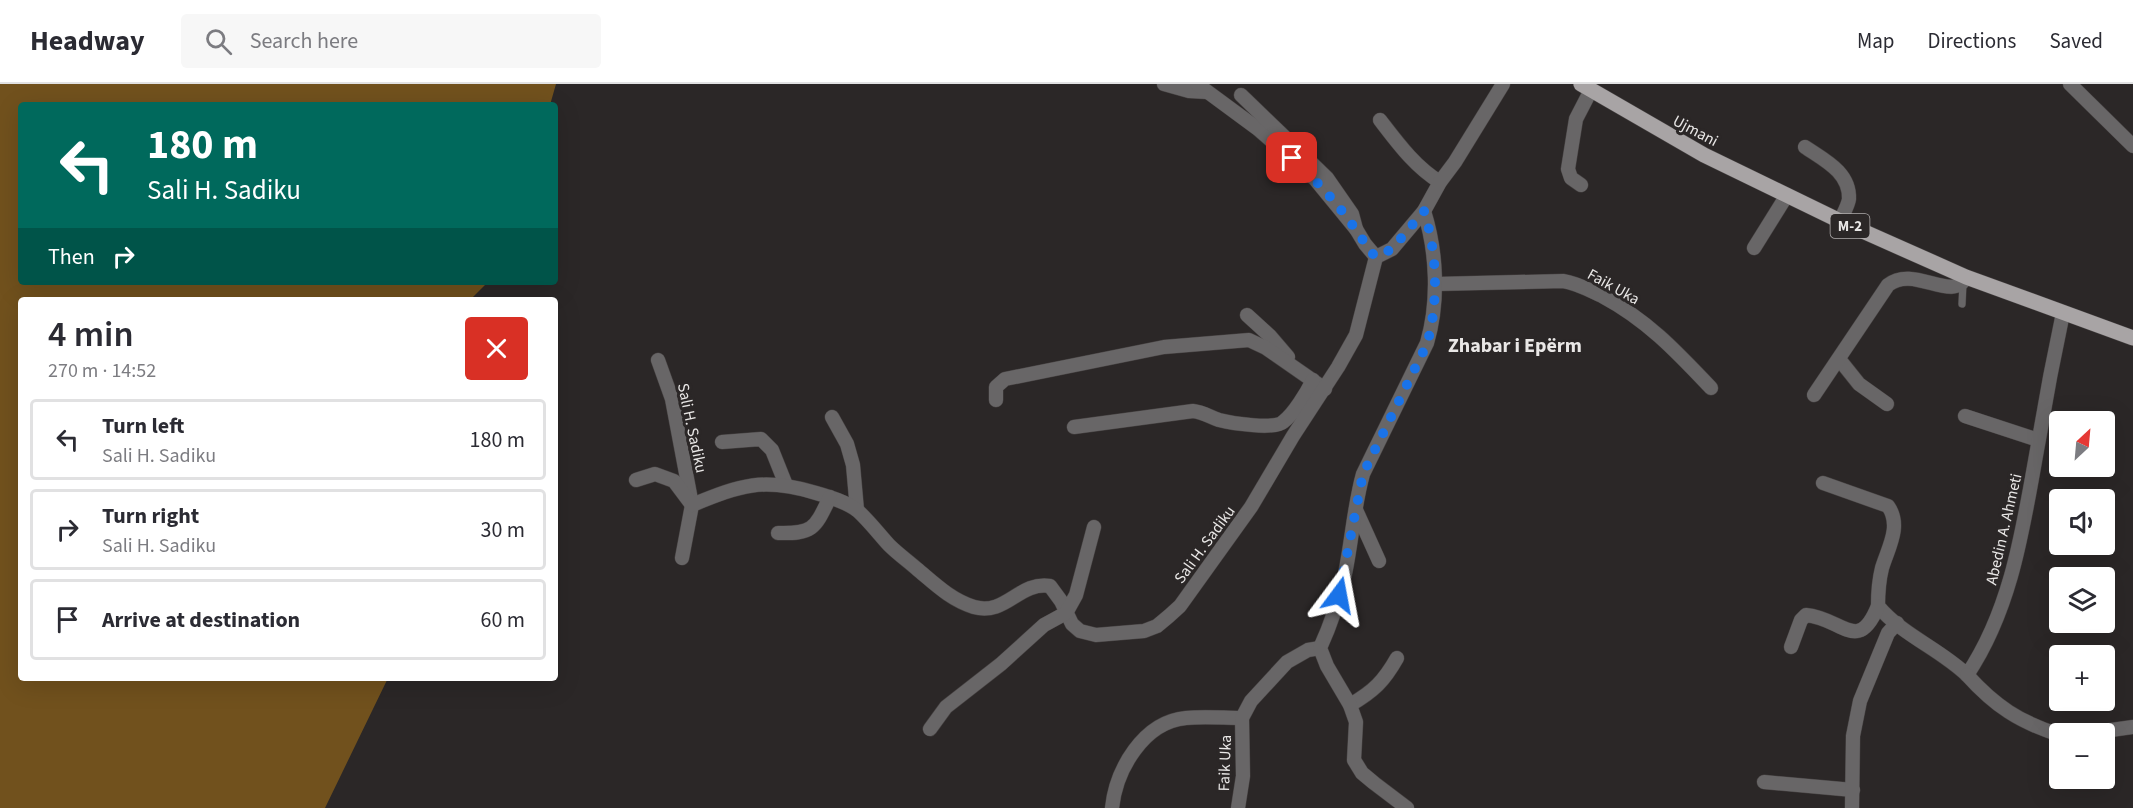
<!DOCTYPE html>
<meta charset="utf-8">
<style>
body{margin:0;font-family:"Source Sans 3",sans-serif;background:#f7f7f7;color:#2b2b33;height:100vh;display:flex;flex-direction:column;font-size:22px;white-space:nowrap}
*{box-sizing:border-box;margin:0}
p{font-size:20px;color:#7c7c81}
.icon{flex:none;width:33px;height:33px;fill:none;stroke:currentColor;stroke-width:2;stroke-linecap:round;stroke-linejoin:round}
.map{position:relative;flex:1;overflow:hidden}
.details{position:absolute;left:18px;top:213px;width:540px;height:384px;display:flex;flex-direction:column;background:#fff;border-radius:6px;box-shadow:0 6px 24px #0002}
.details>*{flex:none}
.top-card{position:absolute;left:18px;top:18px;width:540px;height:183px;border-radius:6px;box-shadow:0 6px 24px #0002;background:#00695c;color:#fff;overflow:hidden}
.needle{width:39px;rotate:26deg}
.controls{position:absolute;left:2049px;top:327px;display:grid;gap:12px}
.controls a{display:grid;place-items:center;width:66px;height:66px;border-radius:6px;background:#fff;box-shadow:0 6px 24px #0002;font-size:30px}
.pin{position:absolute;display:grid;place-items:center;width:51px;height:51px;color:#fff;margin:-26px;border-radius:12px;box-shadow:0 3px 9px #0006}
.me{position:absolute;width:66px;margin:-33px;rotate:13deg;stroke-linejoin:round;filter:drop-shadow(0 0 4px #0008)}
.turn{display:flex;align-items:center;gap:21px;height:126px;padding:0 30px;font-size:27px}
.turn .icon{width:78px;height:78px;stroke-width:2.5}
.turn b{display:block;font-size:42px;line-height:51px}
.then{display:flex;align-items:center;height:57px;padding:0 30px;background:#0003;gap:12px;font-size:22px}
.round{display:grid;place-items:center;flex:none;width:63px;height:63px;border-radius:6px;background:#f7f7f7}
.head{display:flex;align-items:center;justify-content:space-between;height:102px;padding:0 30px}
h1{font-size:36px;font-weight:600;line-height:45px}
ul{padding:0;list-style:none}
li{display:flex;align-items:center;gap:18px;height:81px;margin:0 12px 9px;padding:0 18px;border:3px solid #e1e1e2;border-radius:6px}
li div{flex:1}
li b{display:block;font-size:22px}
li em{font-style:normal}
header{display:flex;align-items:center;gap:36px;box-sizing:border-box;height:84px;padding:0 30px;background:#fff;border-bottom:2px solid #e1e1e2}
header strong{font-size:28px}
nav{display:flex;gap:33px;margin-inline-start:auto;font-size:21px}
.search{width:420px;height:54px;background:#f7f7f7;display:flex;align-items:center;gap:15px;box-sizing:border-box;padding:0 21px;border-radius:6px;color:#7c7c81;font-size:22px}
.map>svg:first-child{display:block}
</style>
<header>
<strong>Headway</strong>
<div class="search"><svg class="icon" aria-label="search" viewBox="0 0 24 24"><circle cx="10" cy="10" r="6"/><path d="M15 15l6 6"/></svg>Search here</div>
<nav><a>Map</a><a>Directions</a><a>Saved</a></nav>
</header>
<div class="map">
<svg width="2133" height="724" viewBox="0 0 2133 724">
<rect width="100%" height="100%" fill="#2b2727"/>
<polygon fill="#71511d" points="0,0 556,0 550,21 21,21 21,198 488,198 470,216 21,216 21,594 388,594 325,724 0,724"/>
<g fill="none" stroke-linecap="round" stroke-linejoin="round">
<defs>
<polyline id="lane" points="1962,220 1963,199"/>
<g id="street">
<polyline points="1164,0 1189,7 1207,8"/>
<polyline points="1197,0 1258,45 1315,95 1356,145"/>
<polyline points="2070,0 2133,62"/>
<polyline points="1241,11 1327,94 1352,130 1356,145 1365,160 1376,173"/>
<path d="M1380,36C1397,58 1415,83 1440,98"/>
<path d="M1805,63C1824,76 1850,88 1849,115C1848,122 1843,130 1840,137"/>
<polyline points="1581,101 1571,94 1568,85 1576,35 1591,6"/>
<polyline points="1754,164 1787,111"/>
<polyline points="1376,173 1392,165 1424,127 1440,98 1455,78 1503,0"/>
<path d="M1436,200L1563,197C1577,199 1589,206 1602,212C1647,236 1676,267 1711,304"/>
<polyline points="1247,231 1270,252 1288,273"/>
<polyline points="1839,275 1859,300 1887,320"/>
<polyline points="658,276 672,315 692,421 682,474"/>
<path d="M1814,311L1888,201C1914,180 1953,220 1966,193"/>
<polyline points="996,316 996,303 1005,295 1164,263 1249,256 1266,264 1325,305"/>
<polyline points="1965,332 2038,356"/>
<polyline points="832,333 847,360 853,381 857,426"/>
<path d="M1074,343L1193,327C1203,328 1210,333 1219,336C1231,339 1275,346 1283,338C1294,330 1307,308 1313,296"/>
<polyline points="722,358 761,355 772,366 786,401"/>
<path d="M636,396L655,390L674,397L692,421C741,401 763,393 816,409C830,413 847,418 858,427C869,437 879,450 889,461C898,470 908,477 917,485C935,500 951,516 974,523C1006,532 1019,497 1050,502L1061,517L1072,540L1080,547L1096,551L1144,547L1157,542L1169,532L1180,522L1251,423L1293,352L1338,283L1356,251L1376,173"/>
<path d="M1823,399L1888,422C1902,442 1888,464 1882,484C1879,496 1878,509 1878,522C1902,551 1940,565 1967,591C2014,521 2024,436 2039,355C2046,313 2054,271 2063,229"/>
<polyline points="1356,426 1379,477"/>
<path d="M778,449C814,450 815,444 830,413"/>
<path d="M1791,563L1801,536L1806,531C1842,534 1858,571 1878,522"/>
<path d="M1967,591C1995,622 2019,638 2060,651"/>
<path d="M1350,621C1374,607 1384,597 1397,574"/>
<polyline points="930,645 946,623 1001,580 1044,541 1066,529 1076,511 1094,443"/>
<polyline points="2083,650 2133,643"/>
<polyline points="1764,698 1853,706"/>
<path d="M1112,724C1116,686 1143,638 1186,634C1204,632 1224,634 1242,634"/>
<polyline points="1238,724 1243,692 1242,634 1251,617 1287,578 1308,566 1320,564"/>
<path d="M1407,724L1374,699L1362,689L1354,676L1356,638L1350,621L1327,582L1320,564C1331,540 1339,516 1345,490C1352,456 1354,422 1363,390L1427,259C1439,218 1437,168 1424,127"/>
<polyline points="1852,724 1853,652 1860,617 1888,549 1897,539"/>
</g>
<polyline id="primary" points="1581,0 1704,71 1840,137 1966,193 2133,254"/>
</defs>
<use href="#lane" stroke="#464242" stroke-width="8"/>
<use href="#street" stroke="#464242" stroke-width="15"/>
<use href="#primary" stroke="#464242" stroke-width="16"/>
<use href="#lane" stroke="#686667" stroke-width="7"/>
<use href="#street" stroke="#686667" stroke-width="14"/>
<use href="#primary" stroke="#a8a4a5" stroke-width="15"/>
</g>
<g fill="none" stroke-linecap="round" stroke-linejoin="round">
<path stroke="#1a73e8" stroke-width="10" stroke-dasharray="0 18" d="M1292,74C1316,96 1338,120 1356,146C1363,155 1367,165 1376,173L1392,165L1424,127C1437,168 1439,218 1427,260L1363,390L1339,511"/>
</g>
<g text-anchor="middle" stroke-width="6" stroke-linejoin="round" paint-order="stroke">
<rect fill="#2b2727" stroke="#b0adad" stroke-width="1.5" x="1830.5" y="130" width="39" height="24" rx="4.5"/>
<g font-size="15" font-weight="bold" fill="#e9e7e6">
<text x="1850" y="147">M-2</text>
</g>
<g font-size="16" fill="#e9e7e6" stroke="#2b2727">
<text transform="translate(1696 46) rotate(28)" y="6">Ujmani</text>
<text transform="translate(1614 202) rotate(29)" y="6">Faik Uka</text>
<text transform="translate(693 344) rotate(78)" y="6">Sali H. Sadiku</text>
<text transform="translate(2003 445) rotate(-77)" y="6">Abedin A. Ahmeti</text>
<text transform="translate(1204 460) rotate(-54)" y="6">Sali H. Sadiku</text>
<text transform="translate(1224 679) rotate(-88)" y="6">Faik Uka</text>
</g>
<g font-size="20" font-weight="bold" fill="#e9e7e6" stroke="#2b2727">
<text x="1515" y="268">Zhabar i Epërm</text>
</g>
</g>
</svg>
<div class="controls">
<a><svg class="needle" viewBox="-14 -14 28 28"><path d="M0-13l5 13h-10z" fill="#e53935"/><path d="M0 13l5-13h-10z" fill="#7c7c81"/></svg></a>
<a><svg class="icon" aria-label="sound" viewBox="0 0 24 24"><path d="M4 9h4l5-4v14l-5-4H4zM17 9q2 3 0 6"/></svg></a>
<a><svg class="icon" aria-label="layers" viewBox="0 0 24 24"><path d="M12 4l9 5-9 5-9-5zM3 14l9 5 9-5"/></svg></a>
<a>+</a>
<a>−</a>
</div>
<div class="pin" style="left:1292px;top:74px;background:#d93025"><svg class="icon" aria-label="arrive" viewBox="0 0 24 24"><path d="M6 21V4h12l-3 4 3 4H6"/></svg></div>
<svg class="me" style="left:1339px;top:511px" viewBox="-20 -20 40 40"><path d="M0-17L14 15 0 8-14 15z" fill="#1a73e8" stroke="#fff" stroke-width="4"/></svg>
<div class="top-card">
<div class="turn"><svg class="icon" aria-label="left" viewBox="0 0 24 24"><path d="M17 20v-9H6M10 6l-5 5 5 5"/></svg><div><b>180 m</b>Sali H. Sadiku</div></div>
<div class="then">Then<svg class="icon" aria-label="right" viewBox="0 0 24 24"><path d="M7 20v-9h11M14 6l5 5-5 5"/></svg></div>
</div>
<section class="details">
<div class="head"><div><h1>4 min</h1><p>270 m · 14:52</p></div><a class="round" style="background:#d93025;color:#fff"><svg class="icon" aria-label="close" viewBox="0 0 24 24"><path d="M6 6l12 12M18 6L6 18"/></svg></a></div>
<ul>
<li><svg class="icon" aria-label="left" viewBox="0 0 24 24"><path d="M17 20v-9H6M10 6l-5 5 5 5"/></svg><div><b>Turn left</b><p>Sali H. Sadiku</p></div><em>180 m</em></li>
<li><svg class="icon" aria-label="right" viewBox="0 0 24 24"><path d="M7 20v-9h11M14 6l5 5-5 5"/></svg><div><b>Turn right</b><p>Sali H. Sadiku</p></div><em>30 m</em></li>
<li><svg class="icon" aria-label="arrive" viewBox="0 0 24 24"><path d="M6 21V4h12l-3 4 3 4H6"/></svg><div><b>Arrive at destination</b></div><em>60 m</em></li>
</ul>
</section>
</div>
